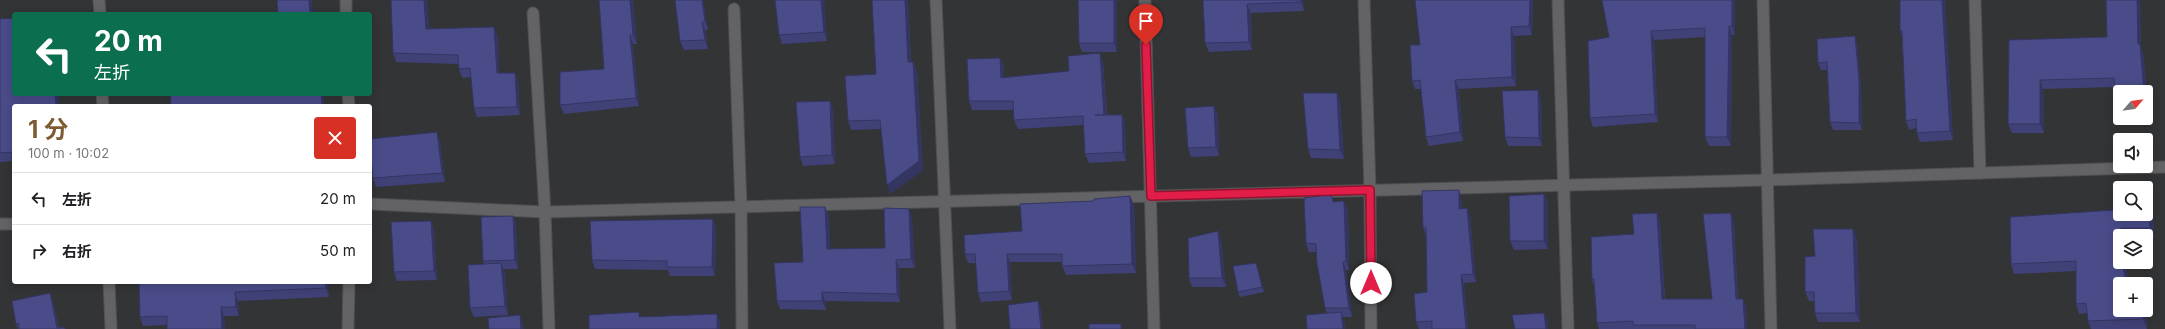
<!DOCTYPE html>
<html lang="ja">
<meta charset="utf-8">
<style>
body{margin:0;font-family:Inter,"Noto Sans JP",sans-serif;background:#f2f2f2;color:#202124;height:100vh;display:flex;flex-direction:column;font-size:15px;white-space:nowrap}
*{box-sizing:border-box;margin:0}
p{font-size:13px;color:#757577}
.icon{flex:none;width:22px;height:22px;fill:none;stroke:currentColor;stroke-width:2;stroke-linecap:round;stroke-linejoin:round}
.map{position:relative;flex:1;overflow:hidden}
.side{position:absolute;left:12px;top:104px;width:360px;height:180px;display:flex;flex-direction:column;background:#fff;border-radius:4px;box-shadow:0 2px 10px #0003}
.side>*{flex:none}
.hud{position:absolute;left:12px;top:12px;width:360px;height:84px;border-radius:4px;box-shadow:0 2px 10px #0003;background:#0b6e4f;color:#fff;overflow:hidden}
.needle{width:26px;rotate:62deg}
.controls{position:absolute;left:2113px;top:85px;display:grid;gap:8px}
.controls a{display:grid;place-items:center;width:40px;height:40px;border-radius:4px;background:#fff;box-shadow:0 2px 10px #0003;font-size:20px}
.pin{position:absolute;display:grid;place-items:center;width:34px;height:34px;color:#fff;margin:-41px -17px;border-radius:50% 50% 50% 0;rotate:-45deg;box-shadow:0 0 4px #0007}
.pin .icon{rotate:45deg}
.me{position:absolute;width:44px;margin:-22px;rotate:0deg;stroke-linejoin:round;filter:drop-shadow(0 0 3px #0008)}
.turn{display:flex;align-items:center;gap:14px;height:84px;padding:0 16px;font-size:18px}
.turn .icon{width:52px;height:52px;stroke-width:2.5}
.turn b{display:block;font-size:28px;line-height:34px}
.round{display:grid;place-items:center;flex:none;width:42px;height:42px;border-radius:4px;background:#f2f2f2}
.overview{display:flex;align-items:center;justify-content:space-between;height:68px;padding:0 16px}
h1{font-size:24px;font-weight:700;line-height:30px;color:#7e5c31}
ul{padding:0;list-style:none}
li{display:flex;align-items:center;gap:12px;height:52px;padding:0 16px;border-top:1px solid #e0e0e0}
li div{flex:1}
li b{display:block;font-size:15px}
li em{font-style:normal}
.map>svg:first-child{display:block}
</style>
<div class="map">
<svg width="2165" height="329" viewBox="0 0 2165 329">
<rect width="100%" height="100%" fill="#333436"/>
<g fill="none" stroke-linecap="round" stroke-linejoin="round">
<defs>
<g id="minor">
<polyline points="346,0 346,14"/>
<polyline points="936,0 950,329"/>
<polyline points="1145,0 1154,329"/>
<polyline points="1364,0 1370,190 1371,329"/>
<polyline points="1558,0 1568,329"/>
<polyline points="1763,0 1771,329"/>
<polyline points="1975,0 1980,173"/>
<polyline points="734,9 741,207 742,329"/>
<polyline points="533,13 545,212 549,329"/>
<polyline points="348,94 349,106"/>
<polyline points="370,204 545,212 1767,180 2165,167"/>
<polyline points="0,224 14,224"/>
<polyline points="348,329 349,282"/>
</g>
<g id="tertiary">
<polyline points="99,0 100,14"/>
<polyline points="102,94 103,106"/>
<polyline points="109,282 111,329"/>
</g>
</defs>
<use href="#minor" stroke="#4f4f52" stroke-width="13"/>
<use href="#tertiary" stroke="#4f4f52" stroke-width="13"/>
<use href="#minor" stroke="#636366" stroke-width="11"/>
<use href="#tertiary" stroke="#636366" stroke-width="11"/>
</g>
<g fill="#404177">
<polygon points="391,0 427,0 429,29 498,36 499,73 515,73 518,81 520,115 477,117 474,108 471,77 462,78 459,69 458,64 396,62 393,53"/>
<polygon points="633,0 637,44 633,44 639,106 564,114 560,105 604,69"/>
<polygon points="703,0 708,30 705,30 708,49 684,50 680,41"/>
<polygon points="775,0 824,0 827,41 782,44 779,35"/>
<polygon points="872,0 908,0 911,62 913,62 917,71 923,170 890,194 881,129 851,130 848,121 876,74"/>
<polygon points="1117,0 1117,52 1082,52 1079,43"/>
<polygon points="1203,0 1303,0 1304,11 1251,13 1252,50 1209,52 1205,43"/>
<polygon points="1533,0 1532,35 1514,36 1516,86 1459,89 1463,141 1429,146 1426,137 1421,89 1415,89 1412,81 1420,45"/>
<polygon points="1602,0 1735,0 1735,35 1732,35 1731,146 1709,146 1705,137 1705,37 1654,40 1658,122 1593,127 1590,118 1609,37"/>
<polygon points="1945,0 1953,140 1920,142 1917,133 1916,128 1909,130 1906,121 1902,36 1900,31"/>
<polygon points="2106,0 2140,0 2141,47 2143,53 2149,115 2146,115 2146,92 2120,92 2120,114 2117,106 2115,87 2043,89 2044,133 2012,133 2008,124 2009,40 2107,37"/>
<polygon points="0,19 14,94 58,94 59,106 14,106 14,161 0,162"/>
<polygon points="1857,43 1861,87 1862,130 1833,130 1830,122 1827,70 1821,70 1818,63"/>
<polygon points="1000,58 1004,67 1004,77 1069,71 1103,62 1107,115 1122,115 1125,123 1126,161 1089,163 1085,154 1084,125 1018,129 1014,120 1014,110 972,110 969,101"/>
<polygon points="1337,93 1340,101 1344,159 1311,158 1308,149"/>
<polygon points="1541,99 1542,146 1508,146 1505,137"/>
<polygon points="830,101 833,110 835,164 803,166 800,157"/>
<polygon points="1218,115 1219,156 1191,157 1188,148"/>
<polygon points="440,141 445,182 376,187 373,178"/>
<polygon points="1331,194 1334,202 1348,210 1349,270 1346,270 1352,317 1342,317 1344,321 1345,329 1307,329 1327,313 1325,308 1316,252 1309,252 1306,243"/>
<polygon points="1544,194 1548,203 1548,249 1514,250 1510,241"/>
<polygon points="2152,195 2154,237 2146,238 2146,236 2120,236 2120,262 2126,262 2128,281 2142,281 2143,284 2120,284 2146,310 2147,329 2091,329 2088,321 2087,313 2079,314 2076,304 2076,271 2014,274 2011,264 2115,210"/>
<polygon points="1130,196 1134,205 1136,273 1066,275 1062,266 1062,262 1010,262 1012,300 981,302 978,293 976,263 968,263 965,254 1094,201"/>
<polygon points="1461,198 1462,209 1470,216 1476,282 1464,283 1468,329 1419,329 1416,322 1427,292 1426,235 1423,228"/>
<polygon points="825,207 829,216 830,249 885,248 909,209 912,218 915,268 899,268 900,302 825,301 826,310 780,309 777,301 803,262"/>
<polygon points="513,216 516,225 518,269 504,269 505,272 508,315 474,317 470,308 484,264 483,261"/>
<polygon points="713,219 716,228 715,276 670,276 668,270 595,269 592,260"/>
<polygon points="431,221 434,230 437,280 397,281 394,272"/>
<polygon points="1660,221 1665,299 1712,299 1734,221 1738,299 1743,299 1746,307 1747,329 1599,329 1597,323 1594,287 1592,279 1634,234"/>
<polygon points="1218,231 1221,240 1226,287 1192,287 1189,278"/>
<polygon points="1857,238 1860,322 1818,322 1815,313 1814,301 1809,301 1805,292 1815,256"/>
<polygon points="1258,268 1264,292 1240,297 1238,292"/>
<polygon points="139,282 327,282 329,297 238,301 239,316 224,316 225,329 167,329 167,325 143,326 140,317"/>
<polygon points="50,293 53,302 59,328 66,329 18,329 16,324"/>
</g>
<g fill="#343561">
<polygon points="309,0 312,0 313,14 310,14"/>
<polygon points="424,0 427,0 430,38 426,29"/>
<polygon points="630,0 633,0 637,44 633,35"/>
<polygon points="702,0 703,0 708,30 705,21"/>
<polygon points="821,0 824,0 827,41 824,32"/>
<polygon points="905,0 908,0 911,71 908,62"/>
<polygon points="1114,0 1117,0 1117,52 1114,43"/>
<polygon points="1301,0 1303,0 1304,11 1301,2"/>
<polygon points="1530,0 1533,0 1532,35 1529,26"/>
<polygon points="1732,0 1735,0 1735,35 1732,26"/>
<polygon points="1942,0 1945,0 1953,140 1950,131"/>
<polygon points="2137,0 2140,0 2141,47 2143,53 2149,115 2146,108 2146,92 2144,92 2138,44"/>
<polygon points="1247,4 1251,13 1252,50 1249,42"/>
<polygon points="702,22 705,30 708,49 705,40"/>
<polygon points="1729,26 1732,35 1731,146 1727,137"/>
<polygon points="494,27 498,36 500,82 497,73"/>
<polygon points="1511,27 1514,36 1516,86 1512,77"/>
<polygon points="1651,31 1654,40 1658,122 1655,114"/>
<polygon points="630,35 633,44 639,106 636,98"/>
<polygon points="1855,36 1857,43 1861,87 1862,130 1859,123"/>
<polygon points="1100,53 1103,62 1107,123 1104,115"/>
<polygon points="1000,58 1004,67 1004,86 1001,78"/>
<polygon points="913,62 917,71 923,170 890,194 887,185"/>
<polygon points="515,73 518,81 520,115 517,107"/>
<polygon points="1455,80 1459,89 1463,141 1460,132"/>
<polygon points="2040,80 2043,89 2044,133 2040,124"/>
<polygon points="1538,90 1541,99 1542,146 1539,138"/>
<polygon points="1337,93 1340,101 1344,159 1340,150"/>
<polygon points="55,94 58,94 59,106 56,106"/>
<polygon points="321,94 324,94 324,106 322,106"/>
<polygon points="830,101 833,110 835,164 832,155"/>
<polygon points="1214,106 1218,115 1219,156 1216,147"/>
<polygon points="1122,115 1125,123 1126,161 1123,152"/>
<polygon points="437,132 440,141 445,182 442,173"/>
<polygon points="2148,186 2152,195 2154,237 2150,228"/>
<polygon points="1459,190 1461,198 1462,217 1459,209"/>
<polygon points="1544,194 1548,203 1548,249 1544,241"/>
<polygon points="1130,196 1134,205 1136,273 1132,264"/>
<polygon points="1344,201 1348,210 1349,270 1346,261"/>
<polygon points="825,207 829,216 831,258 827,249"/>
<polygon points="1467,208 1470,216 1476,282 1473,274"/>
<polygon points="909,209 912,218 915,268 911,259"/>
<polygon points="1657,213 1660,221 1665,307 1662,299"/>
<polygon points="1731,213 1734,221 1738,307 1736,299"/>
<polygon points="513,216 516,225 518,269 515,260"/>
<polygon points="713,219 716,228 715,276 712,267"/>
<polygon points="431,221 434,230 437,280 434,271"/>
<polygon points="2121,228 2124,236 2122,236"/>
<polygon points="1853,229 1857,238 1860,322 1856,313"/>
<polygon points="1218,231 1221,240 1226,287 1222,278"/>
<polygon points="1007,254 1010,262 1012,300 1009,291"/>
<polygon points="896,260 899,268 900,302 897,294"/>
<polygon points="1343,262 1346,270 1352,317 1349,308"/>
<polygon points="2123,262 2126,262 2128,284 2125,281"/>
<polygon points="501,263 505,272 508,315 505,306"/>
<polygon points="1256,263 1258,268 1264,292 1262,287"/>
<polygon points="1461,275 1464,283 1468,329 1466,329"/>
<polygon points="325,282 327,282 329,297 326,288"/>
<polygon points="235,292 238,301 239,316 236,307"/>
<polygon points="822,292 825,301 826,310 822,301"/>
<polygon points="50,293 53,302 59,329 58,329"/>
<polygon points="1743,299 1746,307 1747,329 1745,329"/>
<polygon points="1038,301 1041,309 1043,329 1041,329"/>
<polygon points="221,307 224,316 225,329 222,329"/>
<polygon points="2146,308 2147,329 2143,319 2143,310 2146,310"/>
<polygon points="1341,312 1344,321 1345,329 1343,329"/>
<polygon points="1544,313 1548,322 1548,329 1546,329"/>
<polygon points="717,314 720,323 720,329 717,329"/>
<polygon points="520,315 523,324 524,329 521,329"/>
</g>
<g fill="#4a4c8a" stroke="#343561" fill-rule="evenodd">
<polygon points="277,0 309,0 310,14 278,14"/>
<polygon points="391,0 424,0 426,29 494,27 497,73 515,73 517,107 474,108 470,68 459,69 458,55 393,53"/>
<polygon points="599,0 630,0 633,35 630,35 636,98 560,105 560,72 604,69"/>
<polygon points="675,0 702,0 705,21 702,22 705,40 680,41"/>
<polygon points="775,0 821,0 824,32 779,35"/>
<polygon points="872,0 905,0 908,62 913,62 919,161 887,185 880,120 848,121 845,76 876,74"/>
<polygon points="1078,0 1114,0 1114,43 1079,43"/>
<polygon points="1203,0 1301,0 1301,2 1247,4 1249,42 1205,43"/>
<polygon points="1415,0 1530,0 1529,26 1511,27 1512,77 1455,80 1460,132 1426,137 1420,80 1412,81 1410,45 1420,45"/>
<polygon points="1602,0 1732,0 1732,26 1729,26 1727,137 1705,137 1705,28 1651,31 1655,114 1590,118 1588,41 1609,37"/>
<polygon points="1900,0 1942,0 1950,131 1917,133 1916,119 1906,121 1902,31 1900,31"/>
<polygon points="2106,0 2137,0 2138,44 2140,44 2144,92 2120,92 2120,106 2117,106 2114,78 2040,80 2040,124 2008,124 2009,40 2107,37"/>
<polygon points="14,18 14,94 55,94 56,106 14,106 14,152 0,153 0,19"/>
<polygon points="1855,36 1859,80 1859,123 1830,122 1827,62 1818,63 1817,39"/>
<polygon points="1100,53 1104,115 1095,115 1122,115 1123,152 1085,154 1083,116 1014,120 1013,101 969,101 967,59 1000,58 1001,78 1069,71 1068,56"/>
<polygon points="1538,90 1539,138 1505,137 1502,91"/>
<polygon points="1303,93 1337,93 1340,150 1308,149"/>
<polygon points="170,94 321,94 322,106 171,106"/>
<polygon points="830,101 832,155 800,157 796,102"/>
<polygon points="1214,106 1216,147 1188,148 1185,108"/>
<polygon points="437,132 442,173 373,178 370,148 370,139"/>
<path d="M2113,186H2148L2150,228H2121L2122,236H2120V262H2123L2125,281H2142V284H2120V310H2143V319L2088,321L2086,303L2076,304V261L2011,264L2010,217L2115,210ZM2120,188H2146V214H2120Z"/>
<polygon points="1459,190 1459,209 1467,208 1473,274 1461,275 1466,329 1432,329 1432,321 1416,322 1414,294 1427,292 1426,228 1423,228 1422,191"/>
<polygon points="1331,194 1333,202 1344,201 1346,261 1343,262 1349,308 1325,308 1317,263 1316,244 1306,243 1304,198"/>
<polygon points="1544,194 1544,241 1510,241 1509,196"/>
<polygon points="1130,196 1132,264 1062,266 1062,254 1007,254 1009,291 978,293 975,254 965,254 964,235 1022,231 1020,204 1094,201 1094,199"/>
<polygon points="800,207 825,207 827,249 885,248 884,208 909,209 911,259 896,260 897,294 822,292 822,301 777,301 774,263 803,262"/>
<polygon points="1657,213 1662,299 1712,299 1703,214 1731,213 1736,299 1743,299 1745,329 1695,329 1695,325 1633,325 1633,321 1597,323 1594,279 1592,279 1591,237 1634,234 1632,214"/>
<polygon points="513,216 515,260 483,261 481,217"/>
<polygon points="713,219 712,267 667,267 667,261 592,260 590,221"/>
<polygon points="431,221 434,271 394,272 391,222"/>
<polygon points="1813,229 1853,229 1856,313 1815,313 1814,292 1805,292 1805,257 1815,256"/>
<polygon points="1218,231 1222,278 1189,278 1188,238"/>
<polygon points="501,263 505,306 470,308 468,265"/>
<polygon points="1256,263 1262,287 1238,292 1233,266"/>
<polygon points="139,282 325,282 326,288 235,292 236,307 221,307 222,329 167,329 167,316 140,317"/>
<polygon points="50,293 57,328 65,327 65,329 19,329 19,323 16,324 12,301"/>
<polygon points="1038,301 1041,329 1010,329 1008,305"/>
<polygon points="639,312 639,317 717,314 717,329 589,329 589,315"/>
<polygon points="1341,312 1343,329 1307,329 1306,315"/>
<polygon points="1544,313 1546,329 1515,329 1512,315"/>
<polygon points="520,315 521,329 489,329 488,318"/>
<rect x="1089" y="324" width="32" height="5"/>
</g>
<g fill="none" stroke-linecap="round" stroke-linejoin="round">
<defs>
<polyline id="route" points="1146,45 1151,196 1370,190 1371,283"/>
</defs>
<use href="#route" stroke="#92132f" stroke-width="10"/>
<use href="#route" stroke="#e11d48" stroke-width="7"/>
</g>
</svg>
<div class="controls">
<a><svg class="needle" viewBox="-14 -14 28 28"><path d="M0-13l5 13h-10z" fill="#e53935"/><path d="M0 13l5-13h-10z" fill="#757577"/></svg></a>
<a><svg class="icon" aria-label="sound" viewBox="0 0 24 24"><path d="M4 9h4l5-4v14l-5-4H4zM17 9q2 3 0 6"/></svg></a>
<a><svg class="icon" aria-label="search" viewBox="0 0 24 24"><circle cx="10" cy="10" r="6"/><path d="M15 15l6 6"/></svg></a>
<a><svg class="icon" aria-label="layers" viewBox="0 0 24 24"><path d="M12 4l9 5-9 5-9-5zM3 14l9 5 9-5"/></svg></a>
<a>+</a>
</div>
<div class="pin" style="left:1146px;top:45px;background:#d93025"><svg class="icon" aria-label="arrive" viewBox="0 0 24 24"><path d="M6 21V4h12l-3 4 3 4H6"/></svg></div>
<svg class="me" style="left:1371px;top:283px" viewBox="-20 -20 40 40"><circle r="19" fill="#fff"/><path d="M0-13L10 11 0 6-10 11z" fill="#e11d48"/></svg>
<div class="hud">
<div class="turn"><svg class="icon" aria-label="left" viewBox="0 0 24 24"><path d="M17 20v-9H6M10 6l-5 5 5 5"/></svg><div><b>20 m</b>左折</div></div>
</div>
<section class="side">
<div class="overview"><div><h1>1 分</h1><p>100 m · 10:02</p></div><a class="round" style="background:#d93025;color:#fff"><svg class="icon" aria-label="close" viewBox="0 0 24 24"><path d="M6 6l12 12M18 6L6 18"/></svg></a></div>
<ul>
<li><svg class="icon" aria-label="left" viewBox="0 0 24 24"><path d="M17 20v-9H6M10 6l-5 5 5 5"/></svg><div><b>左折</b></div><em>20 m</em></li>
<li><svg class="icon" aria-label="right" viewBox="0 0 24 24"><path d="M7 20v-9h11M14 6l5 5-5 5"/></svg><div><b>右折</b></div><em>50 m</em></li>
</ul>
</section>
</div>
